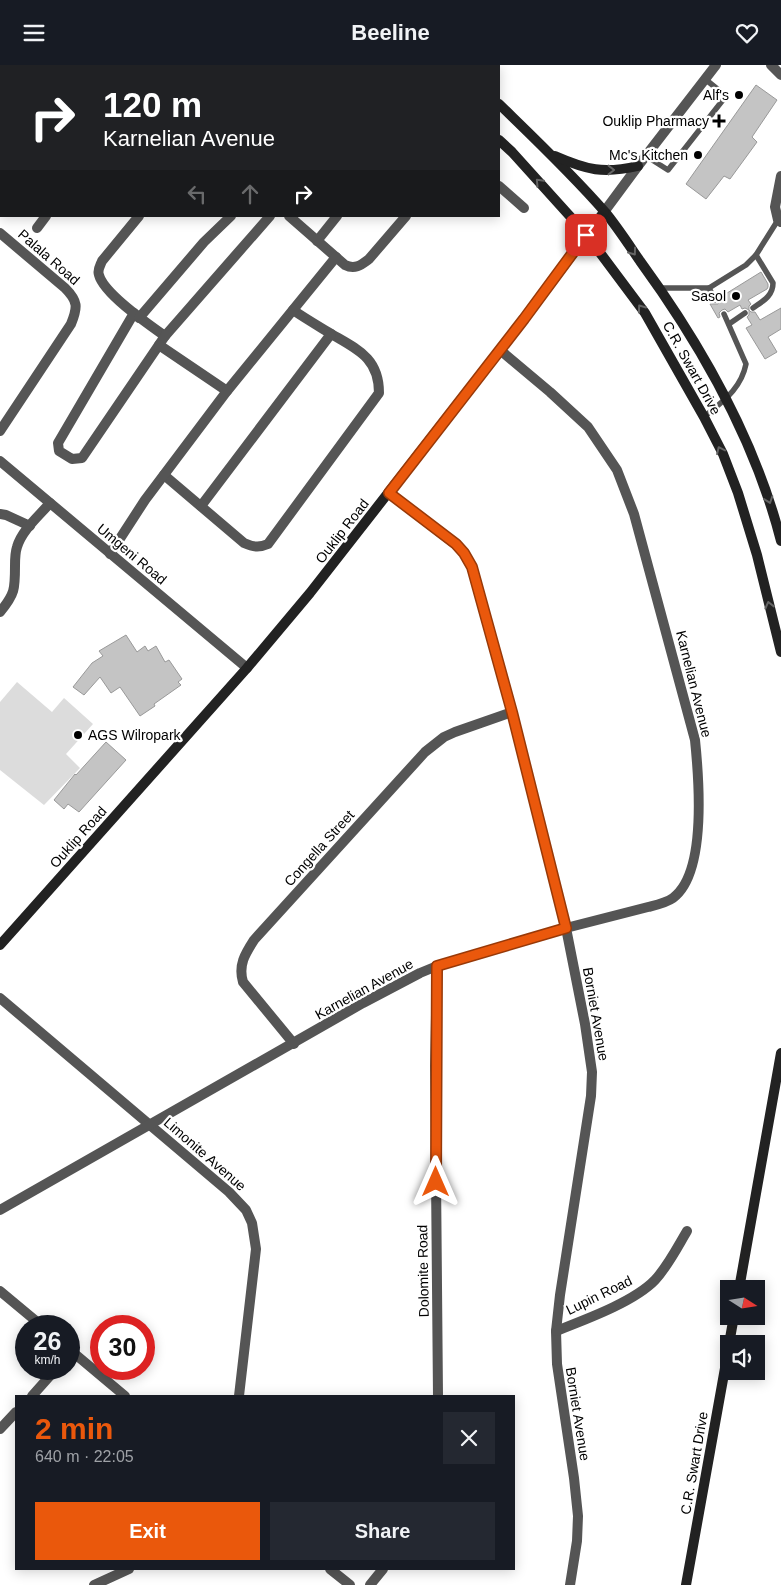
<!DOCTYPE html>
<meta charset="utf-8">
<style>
body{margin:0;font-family:Arial,sans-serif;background:#242831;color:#f1f3f6;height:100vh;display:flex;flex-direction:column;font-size:19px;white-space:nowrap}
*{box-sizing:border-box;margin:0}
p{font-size:16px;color:#9ea1a6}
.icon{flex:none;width:28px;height:28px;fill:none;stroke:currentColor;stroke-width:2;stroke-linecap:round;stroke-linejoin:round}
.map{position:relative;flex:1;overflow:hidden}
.panel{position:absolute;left:15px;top:1330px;width:500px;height:175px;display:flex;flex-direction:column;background:#171b24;border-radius:0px;box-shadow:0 2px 12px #0003}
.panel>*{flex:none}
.hud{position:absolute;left:0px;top:0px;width:500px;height:152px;box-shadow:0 2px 12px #0003;background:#202124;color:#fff;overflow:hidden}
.needle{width:32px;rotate:102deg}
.buttons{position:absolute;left:720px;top:1215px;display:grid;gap:10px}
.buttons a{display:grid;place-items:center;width:45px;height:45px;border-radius:0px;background:#171b24;box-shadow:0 2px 12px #0003;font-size:25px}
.speed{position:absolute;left:15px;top:1250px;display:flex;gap:10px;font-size:25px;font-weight:700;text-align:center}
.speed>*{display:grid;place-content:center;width:65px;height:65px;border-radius:50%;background:#171b24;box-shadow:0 2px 12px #0003;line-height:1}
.speed small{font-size:12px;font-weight:400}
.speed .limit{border:8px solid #d22;background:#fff;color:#111}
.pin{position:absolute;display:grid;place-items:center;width:42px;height:42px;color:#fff;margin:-21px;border-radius:10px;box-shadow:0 2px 8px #0006}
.me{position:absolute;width:55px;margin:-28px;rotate:0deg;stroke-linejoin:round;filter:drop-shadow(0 0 4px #0008)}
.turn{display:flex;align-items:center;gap:18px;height:105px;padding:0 20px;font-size:22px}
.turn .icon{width:65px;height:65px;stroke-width:2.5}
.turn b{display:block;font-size:35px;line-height:42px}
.lanes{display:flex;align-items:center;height:48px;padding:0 20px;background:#0003;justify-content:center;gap:25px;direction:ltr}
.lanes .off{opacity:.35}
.round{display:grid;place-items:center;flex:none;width:52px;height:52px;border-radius:0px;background:#242831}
.overview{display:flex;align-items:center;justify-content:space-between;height:85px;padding:0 20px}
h1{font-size:30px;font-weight:600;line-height:38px;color:#ea580c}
.action{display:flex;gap:10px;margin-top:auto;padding:10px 20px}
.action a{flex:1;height:58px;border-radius:0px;background:#ea580c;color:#fff;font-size:20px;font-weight:600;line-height:58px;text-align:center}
.action a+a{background:#242831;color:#f1f3f6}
header{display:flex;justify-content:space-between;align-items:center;height:65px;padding:0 20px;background:#171b24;font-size:22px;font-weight:600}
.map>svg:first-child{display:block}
</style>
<header><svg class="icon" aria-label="menu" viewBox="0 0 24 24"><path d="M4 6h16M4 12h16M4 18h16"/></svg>Beeline<svg class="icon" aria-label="heart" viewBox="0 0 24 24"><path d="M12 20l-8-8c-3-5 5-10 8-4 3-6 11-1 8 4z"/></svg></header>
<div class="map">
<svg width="781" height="1520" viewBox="0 0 781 1520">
<rect width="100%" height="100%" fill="#fff"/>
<polygon fill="#dcdcdc" points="17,617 52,647 64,633 93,659 66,689 80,703 44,740 0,705 0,637"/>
<g fill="#c4c4c4" stroke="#999">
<polygon points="756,20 777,35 752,72 757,77 730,114 724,111 706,134 686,119"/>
<polygon points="761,207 768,219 768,222 767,224 748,235 751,239 749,241 749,245 751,247 755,247 760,255 781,243 781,264 768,272 777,287 765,294 746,263 752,260 747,252 749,250 749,245 745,243 742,244 740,240 728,247 725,244 722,245 719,248 720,252 718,253 710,239 718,239 720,236 719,233"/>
<polygon points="126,570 137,587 145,581 148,586 156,581 165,597 169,595 182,614 178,617 181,620 154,639 155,641 140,651 120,622 111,628 100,612 84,630 73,622 92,598 103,591 99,586"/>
<polygon points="106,677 126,695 79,747 68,739 64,744 54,735 75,709 76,710"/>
</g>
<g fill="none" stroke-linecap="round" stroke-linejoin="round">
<g stroke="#555" stroke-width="5.5">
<polyline points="646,91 668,105 726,31 705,14"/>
<polyline points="660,223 709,223 715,235"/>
<polyline points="709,223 746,200 756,190 778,155"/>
<path d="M753,243C763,236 773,231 773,218L756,190"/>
<polyline points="729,259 745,248"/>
<path d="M704,352C723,336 741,324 746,299L724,249"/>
</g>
<g stroke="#555" stroke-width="10">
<polyline points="113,0 115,1"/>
<polyline points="771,0 781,10"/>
<polyline points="71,1 73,0"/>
<polyline points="173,1 174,0"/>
<polyline points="269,1 270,0"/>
<polyline points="0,88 1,86"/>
<polyline points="781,111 775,142 778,155 781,157"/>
<polyline points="499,121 524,143"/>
<polyline points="604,147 638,101 716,0"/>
<path d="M139,151L102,196C100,201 97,205 99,210C104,229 148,259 165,271"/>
<path d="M289,151L345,200C355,205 361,200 369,194L406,151"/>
<polyline points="37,163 46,151"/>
<path d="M0,168L65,223C78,236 78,242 71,259L0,366"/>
<polyline points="317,176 337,151"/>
<polyline points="134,248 58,378 59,386 72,394 82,393 165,271 270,151"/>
<polyline points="139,253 204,177 231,151"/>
<polyline points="159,280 227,326"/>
<polyline points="0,396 247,603"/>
<path d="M164,410L244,478C253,482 259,483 268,479L379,328C379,294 359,285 333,270C320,262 306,254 293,245"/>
<polyline points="389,428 455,479 464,488 472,502 512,647 566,863 585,959 592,1007 591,1031 560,1230 556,1266 557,1299 574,1413 578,1451 577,1476 570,1520"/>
<polyline points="201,441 331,269"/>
<polyline points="0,449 6,450 30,461"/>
<polyline points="110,489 145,435 227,326 336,192"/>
<path d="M0,547C15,529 15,524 15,501C15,495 15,488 17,482C22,465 39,451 50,438"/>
<polyline points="437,901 435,1001 438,1331"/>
<polyline points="0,933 229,1127 246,1145 252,1158 256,1184 239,1331"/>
<path d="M294,979L243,917C238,900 245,889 254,875L425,687L444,672L455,667L512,647"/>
<path d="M0,1145L363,938L420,908L437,901L566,863L648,842C656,840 666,838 673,833C707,808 699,714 695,675L634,449L617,405L588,362L550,327L500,285"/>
<polyline points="0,1226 42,1261"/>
<path d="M556,1266C584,1255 634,1237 655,1215C668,1201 677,1183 687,1166"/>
<polyline points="69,1284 125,1331"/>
<polyline points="32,1331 56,1304"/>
<polyline points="0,1364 16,1347"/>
<polyline points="330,1504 350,1520"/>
<polyline points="94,1520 129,1504"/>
<polyline points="370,1520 383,1504"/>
</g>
<g stroke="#222" stroke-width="10">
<polyline points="417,0 418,1"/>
<polyline points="455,0 456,1"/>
<path d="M499,39C535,74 572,109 605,147C618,163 629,180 640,196C702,281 755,374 781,476"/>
<polyline points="499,75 512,87 586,169 645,248 704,352 723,389 738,428 757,490 781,587"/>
<path d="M555,91C587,105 603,109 638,101"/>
<polyline points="0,880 247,603 310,528 524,254 604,147"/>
<polyline points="739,1224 781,988"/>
<polyline points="729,1279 734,1251"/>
<polyline points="686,1520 729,1281"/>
</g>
</g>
<defs><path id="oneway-chevron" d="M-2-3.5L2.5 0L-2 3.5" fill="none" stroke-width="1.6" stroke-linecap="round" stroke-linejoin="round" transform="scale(1.25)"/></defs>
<g stroke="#646464">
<use href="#oneway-chevron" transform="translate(611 105)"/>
<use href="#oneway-chevron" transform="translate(539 117) rotate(-133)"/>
<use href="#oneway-chevron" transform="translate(633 187) rotate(54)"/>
<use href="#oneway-chevron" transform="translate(641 243) rotate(-126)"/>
<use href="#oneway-chevron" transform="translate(720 385) rotate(-115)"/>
<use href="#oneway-chevron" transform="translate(769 435) rotate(71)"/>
<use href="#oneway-chevron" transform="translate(769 540) rotate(-104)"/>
</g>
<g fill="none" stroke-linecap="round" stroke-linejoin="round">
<defs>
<polyline id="route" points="436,1117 437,901 566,863 512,647 472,502 464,488 456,479 389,428 524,254 586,170"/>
</defs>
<use href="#route" stroke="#983908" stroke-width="12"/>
<use href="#route" stroke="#ea580c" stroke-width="9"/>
</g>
<g fill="#000" stroke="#fff" stroke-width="2">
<circle cx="739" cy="30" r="5"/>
<path d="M716.5 48.5h5v5h5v5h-5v5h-5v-5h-5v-5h5z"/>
<circle cx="698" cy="90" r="5"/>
<circle cx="736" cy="231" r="5"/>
<circle cx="78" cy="670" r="5"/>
</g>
<g text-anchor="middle" stroke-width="4.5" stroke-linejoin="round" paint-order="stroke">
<g font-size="14" fill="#000" stroke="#fff" text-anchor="end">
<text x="729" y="35">Alf's</text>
<text x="709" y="61">Ouklip Pharmacy</text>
<text x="688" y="95">Mc's Kitchen</text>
<text x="726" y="236">Sasol</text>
<text x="88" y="675" text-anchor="start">AGS Wilropark</text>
</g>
<g font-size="14" fill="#000" stroke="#fff">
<text transform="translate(49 192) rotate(41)" y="5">Palala Road</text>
<text transform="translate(692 303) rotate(61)" y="5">C.R. Swart Drive</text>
<text transform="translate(342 466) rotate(-52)" y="5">Ouklip Road</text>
<text transform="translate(132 489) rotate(40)" y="5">Umgeni Road</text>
<text transform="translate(694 619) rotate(76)" y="5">Karnelian Avenue</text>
<text transform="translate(78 772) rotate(-48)" y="5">Ouklip Road</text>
<text transform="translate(319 783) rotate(-48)" y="5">Congella Street</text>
<text transform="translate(364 924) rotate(-29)" y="5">Karnelian Avenue</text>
<text transform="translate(596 949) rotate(80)" y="5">Borniet Avenue</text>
<text transform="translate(205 1089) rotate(41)" y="5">Limonite Avenue</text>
<text transform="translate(423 1206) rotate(-91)" y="5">Dolomite Road</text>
<text transform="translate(599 1230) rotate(-26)" y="5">Lupin Road</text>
<text transform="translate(578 1349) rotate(81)" y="5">Borniet Avenue</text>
<text transform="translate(694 1398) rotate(-80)" y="5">C.R. Swart Drive</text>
</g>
</g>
</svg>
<div class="buttons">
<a><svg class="needle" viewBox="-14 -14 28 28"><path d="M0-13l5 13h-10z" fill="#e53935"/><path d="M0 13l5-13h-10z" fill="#9ea1a6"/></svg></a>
<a><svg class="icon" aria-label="sound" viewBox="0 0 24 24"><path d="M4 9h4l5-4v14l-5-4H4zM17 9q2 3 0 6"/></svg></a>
</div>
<div class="speed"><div>26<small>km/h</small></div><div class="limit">30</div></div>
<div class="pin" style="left:586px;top:170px;background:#d93025"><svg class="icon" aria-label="arrive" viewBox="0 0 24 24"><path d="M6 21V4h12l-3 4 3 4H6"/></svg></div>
<svg class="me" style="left:436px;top:1117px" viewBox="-20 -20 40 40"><path d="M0-17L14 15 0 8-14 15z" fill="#ea580c" stroke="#fff" stroke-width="4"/></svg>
<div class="hud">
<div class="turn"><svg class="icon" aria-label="right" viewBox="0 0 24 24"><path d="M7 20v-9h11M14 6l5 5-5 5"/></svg><div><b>120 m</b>Karnelian Avenue</div></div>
<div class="lanes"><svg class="icon off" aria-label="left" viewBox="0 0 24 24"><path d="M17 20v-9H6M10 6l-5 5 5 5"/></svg><svg class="icon off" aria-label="ahead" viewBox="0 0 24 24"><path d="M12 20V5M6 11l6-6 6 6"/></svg><svg class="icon" aria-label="right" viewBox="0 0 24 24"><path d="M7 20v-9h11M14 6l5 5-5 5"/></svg></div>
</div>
<section class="panel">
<div class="overview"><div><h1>2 min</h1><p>640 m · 22:05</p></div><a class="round"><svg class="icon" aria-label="close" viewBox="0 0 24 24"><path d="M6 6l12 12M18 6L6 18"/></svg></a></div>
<div class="action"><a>Exit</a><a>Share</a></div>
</section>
</div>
